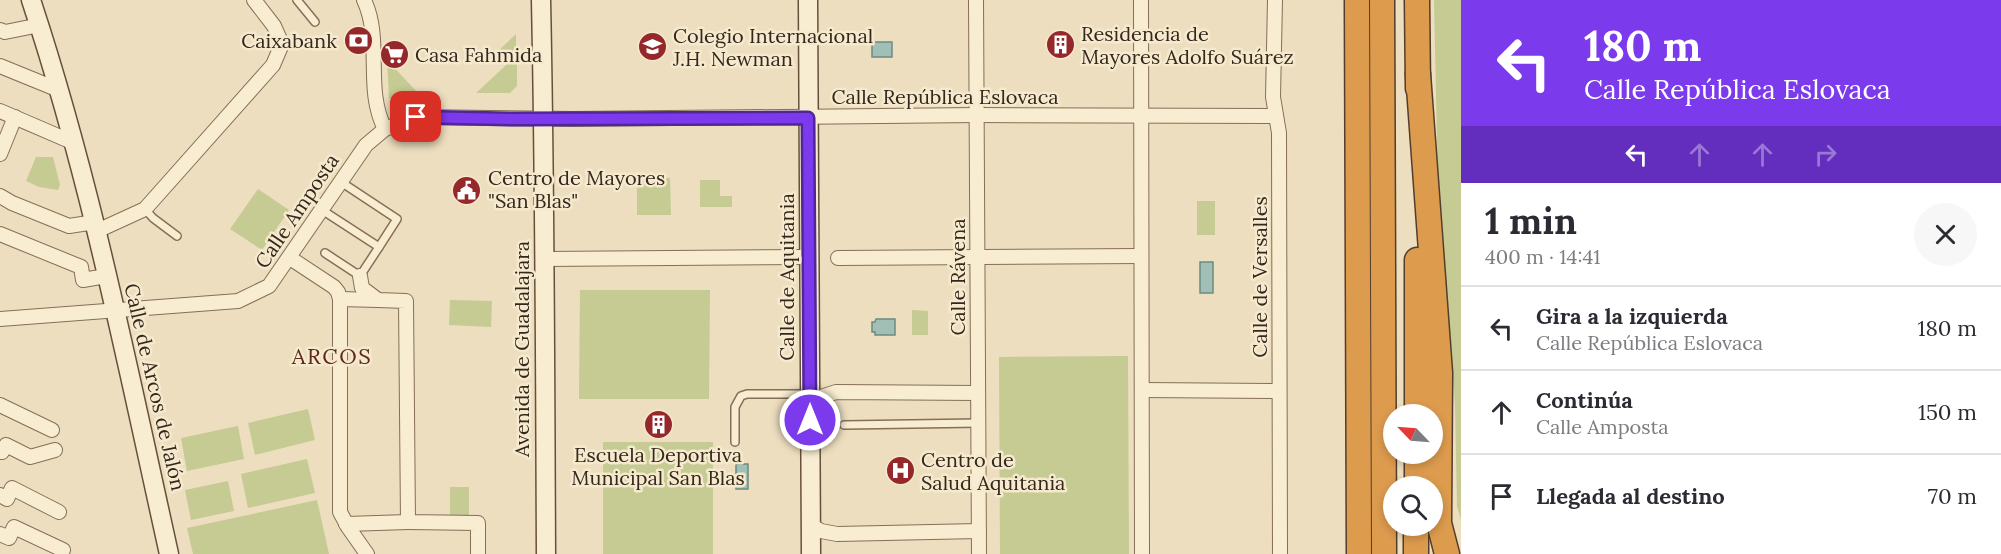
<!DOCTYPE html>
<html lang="es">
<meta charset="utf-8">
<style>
body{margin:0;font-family:Lora,serif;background:#f7f7f7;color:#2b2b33;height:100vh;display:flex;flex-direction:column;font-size:22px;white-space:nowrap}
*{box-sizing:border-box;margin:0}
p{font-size:20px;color:#7c7c81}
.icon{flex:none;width:33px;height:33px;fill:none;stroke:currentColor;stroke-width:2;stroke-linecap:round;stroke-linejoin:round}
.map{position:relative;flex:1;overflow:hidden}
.details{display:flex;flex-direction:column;background:#fff;width:540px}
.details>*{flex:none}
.guide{background:#7c3aed;color:#fff;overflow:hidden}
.needle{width:39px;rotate:295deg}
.controls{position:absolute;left:1383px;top:404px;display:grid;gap:12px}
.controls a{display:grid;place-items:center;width:60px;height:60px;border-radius:50%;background:#fff;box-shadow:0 3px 9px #0003;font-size:30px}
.pin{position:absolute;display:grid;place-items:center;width:51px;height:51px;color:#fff;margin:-26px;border-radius:12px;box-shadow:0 3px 9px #0006}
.me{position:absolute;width:66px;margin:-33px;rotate:0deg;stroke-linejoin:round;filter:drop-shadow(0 0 4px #0008)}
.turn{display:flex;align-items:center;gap:21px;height:126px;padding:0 24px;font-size:27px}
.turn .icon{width:78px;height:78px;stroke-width:2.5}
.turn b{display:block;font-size:42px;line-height:51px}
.lanes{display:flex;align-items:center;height:57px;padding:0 24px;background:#0003;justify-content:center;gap:30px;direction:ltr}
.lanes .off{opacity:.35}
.round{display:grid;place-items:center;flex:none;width:63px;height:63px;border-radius:32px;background:#f7f7f7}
.head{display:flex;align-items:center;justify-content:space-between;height:102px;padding:0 24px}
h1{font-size:36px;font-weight:700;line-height:45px}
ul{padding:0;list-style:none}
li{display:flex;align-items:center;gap:18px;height:84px;padding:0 24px;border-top:2px solid #e1e1e2}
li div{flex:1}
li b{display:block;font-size:22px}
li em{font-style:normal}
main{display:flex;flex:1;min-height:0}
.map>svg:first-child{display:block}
</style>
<main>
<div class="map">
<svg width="1461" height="554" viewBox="0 0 1461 554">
<rect width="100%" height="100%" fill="#eddebf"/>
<g fill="#c5cb93">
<polygon points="1434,0 1461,0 1461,520 1457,506 1455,405 1438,190"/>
<polygon points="516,34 516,50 505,60 497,52"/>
<polygon points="517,55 517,86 510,93 476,93"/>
<polygon points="387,60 417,92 389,99"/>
<polygon points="36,157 53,157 60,185 58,190 39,187 26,181"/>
<polygon points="637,178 670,178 671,215 637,215"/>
<polygon points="700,180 720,180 720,196 732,196 732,207 700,207"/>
<polygon points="258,189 289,210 262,250 230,229"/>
<rect x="1197" y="201" width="18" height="34"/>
<polygon points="580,290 710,290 709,399 579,399"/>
<polygon points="450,300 492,301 491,327 449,325"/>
<polygon points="912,310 928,311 928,335 912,335"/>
<polygon points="1128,356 1129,554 1000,554 999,357"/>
<polygon points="308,409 315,440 255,455 248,423"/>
<polygon points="238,426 244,459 187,471 181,438"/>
<rect x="603" y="442" width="110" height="112"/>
<polygon points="307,459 315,493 248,508 241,474"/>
<polygon points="228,481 234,511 191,520 185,490"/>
<polygon points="450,487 469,487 469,518 450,519"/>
<polygon points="317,500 329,554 193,554 187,528"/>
</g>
<g fill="#a2bfb6" stroke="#698c83" stroke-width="1.5">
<rect x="872" y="42" width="20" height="15"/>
<rect x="1200" y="262" width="13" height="31"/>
<polygon points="876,319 895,319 895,335 875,335 875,332 872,332 872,322 875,322"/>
<rect x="736" y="464" width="12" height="25"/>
</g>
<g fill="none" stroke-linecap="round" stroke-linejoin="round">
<defs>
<g id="lane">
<polyline points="297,0 315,22"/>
<polyline points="341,182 397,219 379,247"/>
<polyline points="145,209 153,218 177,236"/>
<polyline points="322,210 379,247 360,276 325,253"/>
<polyline points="844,425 979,423"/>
<polyline points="735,442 735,407 741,396 747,394 810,394"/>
</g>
<g id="street">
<path d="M364,0C383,40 364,89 385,129"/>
<polyline points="976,0 979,554"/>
<polyline points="1141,0 1142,554"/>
<polyline points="1275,0 1273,97 1279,133 1280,554"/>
<polyline points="0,30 5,32 40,25"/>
<polyline points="0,66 59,90"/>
<polyline points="0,111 72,142"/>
<polyline points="0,154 15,117"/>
<polyline points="0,196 12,203 69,226 95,222"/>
<polyline points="97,231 145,209 273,65 282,44 274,26 254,0"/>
<polyline points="0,234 81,267 83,280 106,276"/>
<polyline points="290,258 334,287 338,292 340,299 340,512 348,527 367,554"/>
<polyline points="838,258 1141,256"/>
<polyline points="544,259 809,257"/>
<polyline points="360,276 362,288 378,300 406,301 408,522 478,523 478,554"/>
<polyline points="340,299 378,300"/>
<polyline points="0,319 238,301 269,286 366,145 385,129 416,117 573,119 977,115 1275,116"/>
<polyline points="1142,390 1279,391"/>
<polyline points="0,405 52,430"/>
<polyline points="809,405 821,397 836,392 978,393"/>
<polyline points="0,451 2,452 6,445 30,457 55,450"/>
<polyline points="0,495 7,499 12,488 59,512"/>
<polyline points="346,524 408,522"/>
<polyline points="811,525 821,531 837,534 979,531"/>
<polyline points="0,534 9,538 14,527 63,550"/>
</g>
<g id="secondary">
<path d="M31,0C91,181 128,369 169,554"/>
<path d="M541,0C545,185 545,369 546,554"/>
<polyline points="808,0 811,554"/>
</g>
<g id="highway">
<polyline points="1357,0 1359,554"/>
<polyline points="1382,0 1384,554"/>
<polyline points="1417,0 1418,88"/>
<polyline points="1418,74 1440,373 1439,523 1447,554"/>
<polyline points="1417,414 1417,260"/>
<polyline points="1417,486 1417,453"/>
<polyline points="1416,554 1416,525"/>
</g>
</defs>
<use href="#lane" stroke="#856f57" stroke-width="10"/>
<use href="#street" stroke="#856f57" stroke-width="16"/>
<use href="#secondary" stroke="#67503b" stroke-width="21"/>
<use href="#highway" stroke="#533d2c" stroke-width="27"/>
<use href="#lane" stroke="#f8ecd1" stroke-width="7"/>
<use href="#street" stroke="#f8ecd1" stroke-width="14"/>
<use href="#secondary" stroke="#f8ecd1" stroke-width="18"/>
<use href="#highway" stroke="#dd9b4e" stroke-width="24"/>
</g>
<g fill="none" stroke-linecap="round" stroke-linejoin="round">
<defs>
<polyline id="route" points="416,117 513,119 808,118 810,420"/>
</defs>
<use href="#route" stroke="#51269a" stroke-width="15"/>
<use href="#route" stroke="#7c3aed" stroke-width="10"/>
</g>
<defs>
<symbol id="bank-disc" viewBox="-11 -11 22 22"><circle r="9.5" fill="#94282b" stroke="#f5e9ce"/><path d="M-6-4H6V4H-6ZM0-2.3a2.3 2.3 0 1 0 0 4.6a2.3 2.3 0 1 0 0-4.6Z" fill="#fff"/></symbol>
<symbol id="building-disc" viewBox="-11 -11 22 22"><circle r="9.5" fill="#94282b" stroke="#f5e9ce"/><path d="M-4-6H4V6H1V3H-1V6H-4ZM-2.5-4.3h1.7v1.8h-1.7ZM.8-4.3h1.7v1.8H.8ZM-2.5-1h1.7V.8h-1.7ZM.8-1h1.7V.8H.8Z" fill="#fff"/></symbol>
<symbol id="school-disc" viewBox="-11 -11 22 22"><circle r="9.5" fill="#94282b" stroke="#f5e9ce"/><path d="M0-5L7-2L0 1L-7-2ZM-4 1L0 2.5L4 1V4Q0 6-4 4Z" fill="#fff"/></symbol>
<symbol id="supermarket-disc" viewBox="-11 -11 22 22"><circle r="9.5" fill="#94282b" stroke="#f5e9ce"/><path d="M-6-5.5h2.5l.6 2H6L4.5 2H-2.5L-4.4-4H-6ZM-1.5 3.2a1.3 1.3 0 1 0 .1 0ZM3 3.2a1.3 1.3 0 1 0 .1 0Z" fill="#fff"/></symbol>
<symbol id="civic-disc" viewBox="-11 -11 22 22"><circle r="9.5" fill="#94282b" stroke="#f5e9ce"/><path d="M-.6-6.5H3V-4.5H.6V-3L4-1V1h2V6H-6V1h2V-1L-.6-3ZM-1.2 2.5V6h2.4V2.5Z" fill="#fff"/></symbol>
<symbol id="hospital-disc" viewBox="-11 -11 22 22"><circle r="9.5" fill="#94282b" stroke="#f5e9ce"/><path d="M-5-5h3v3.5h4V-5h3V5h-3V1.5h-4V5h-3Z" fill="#fff"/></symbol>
</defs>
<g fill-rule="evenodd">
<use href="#bank-disc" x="342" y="24" width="33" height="33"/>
<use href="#building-disc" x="1044" y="28" width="33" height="33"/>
<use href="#school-disc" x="636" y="30" width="33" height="33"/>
<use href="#supermarket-disc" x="378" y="38" width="33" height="33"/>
<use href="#civic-disc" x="450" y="174" width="33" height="33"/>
<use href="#building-disc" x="642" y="408" width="33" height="33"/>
<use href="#hospital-disc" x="884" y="454" width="33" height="33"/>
</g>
<g text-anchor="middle" stroke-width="5" stroke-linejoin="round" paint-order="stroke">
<g font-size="20" fill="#35271c" stroke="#f5e9ce" text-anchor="start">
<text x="1081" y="41">Residencia de<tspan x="1081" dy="23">Mayores Adolfo Suárez</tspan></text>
<text x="673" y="43">Colegio Internacional<tspan x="673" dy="23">J.H. Newman</tspan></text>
<text x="337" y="48" text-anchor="end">Caixabank</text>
<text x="415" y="62">Casa Fahmida</text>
<text x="488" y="185">Centro de Mayores<tspan x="488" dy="23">"San Blas"</tspan></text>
<text x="658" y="462" text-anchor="middle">Escuela Deportiva<tspan x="658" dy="23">Municipal San Blas</tspan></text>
<text x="921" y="467">Centro de<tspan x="921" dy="23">Salud Aquitania</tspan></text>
</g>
<g font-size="20" fill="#35271c" stroke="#f5e9ce">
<text x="945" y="104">Calle República Eslovaca</text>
<text transform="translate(297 211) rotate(-56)" y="7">Calle Amposta</text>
<text transform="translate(787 277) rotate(-90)" y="7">Calle de Aquitania</text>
<text transform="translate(958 277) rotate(-90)" y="7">Calle Rávena</text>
<text transform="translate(1260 277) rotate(-90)" y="7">Calle de Versalles</text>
<text transform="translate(522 349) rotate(-90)" y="7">Avenida de Guadalajara</text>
<text transform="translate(155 387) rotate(77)" y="7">Calle de Arcos de Jalón</text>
</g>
<g font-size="22" letter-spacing="1.5" fill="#61291c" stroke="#f5e9ce">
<text x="332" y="364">ARCOS</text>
</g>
</g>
</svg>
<div class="controls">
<a><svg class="needle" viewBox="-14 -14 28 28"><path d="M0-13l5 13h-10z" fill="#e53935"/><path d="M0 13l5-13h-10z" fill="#7c7c81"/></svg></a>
<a><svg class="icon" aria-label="search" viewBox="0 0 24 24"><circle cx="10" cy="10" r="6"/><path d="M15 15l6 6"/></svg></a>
</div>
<div class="pin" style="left:416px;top:117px;background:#d93025"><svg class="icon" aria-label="arrive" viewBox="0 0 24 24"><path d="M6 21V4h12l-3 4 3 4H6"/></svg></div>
<svg class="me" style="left:810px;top:420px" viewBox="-20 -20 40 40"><circle r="17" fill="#7c3aed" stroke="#fff" stroke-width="3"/><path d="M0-11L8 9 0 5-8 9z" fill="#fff"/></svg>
</div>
<section class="details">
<div class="guide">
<div class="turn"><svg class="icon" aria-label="left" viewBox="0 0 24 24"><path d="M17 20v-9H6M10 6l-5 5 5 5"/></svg><div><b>180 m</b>Calle República Eslovaca</div></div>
<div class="lanes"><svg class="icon" aria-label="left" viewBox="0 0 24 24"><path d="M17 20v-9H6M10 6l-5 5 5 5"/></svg><svg class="icon off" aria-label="ahead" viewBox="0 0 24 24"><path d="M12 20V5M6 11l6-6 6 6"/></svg><svg class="icon off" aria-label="ahead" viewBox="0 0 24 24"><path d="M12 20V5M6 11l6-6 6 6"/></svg><svg class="icon off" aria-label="right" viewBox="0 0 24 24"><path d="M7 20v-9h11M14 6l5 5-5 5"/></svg></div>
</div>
<div class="head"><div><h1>1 min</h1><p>400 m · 14:41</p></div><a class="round"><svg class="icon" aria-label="close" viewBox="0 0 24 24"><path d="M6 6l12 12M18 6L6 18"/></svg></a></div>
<ul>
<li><svg class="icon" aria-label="left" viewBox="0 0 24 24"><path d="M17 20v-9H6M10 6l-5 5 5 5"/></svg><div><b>Gira a la izquierda</b><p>Calle República Eslovaca</p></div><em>180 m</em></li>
<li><svg class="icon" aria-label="ahead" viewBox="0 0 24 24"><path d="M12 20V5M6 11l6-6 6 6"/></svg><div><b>Continúa</b><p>Calle Amposta</p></div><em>150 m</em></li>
<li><svg class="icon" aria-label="arrive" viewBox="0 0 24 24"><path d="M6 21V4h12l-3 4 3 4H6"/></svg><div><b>Llegada al destino</b></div><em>70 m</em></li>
</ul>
</section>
</main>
